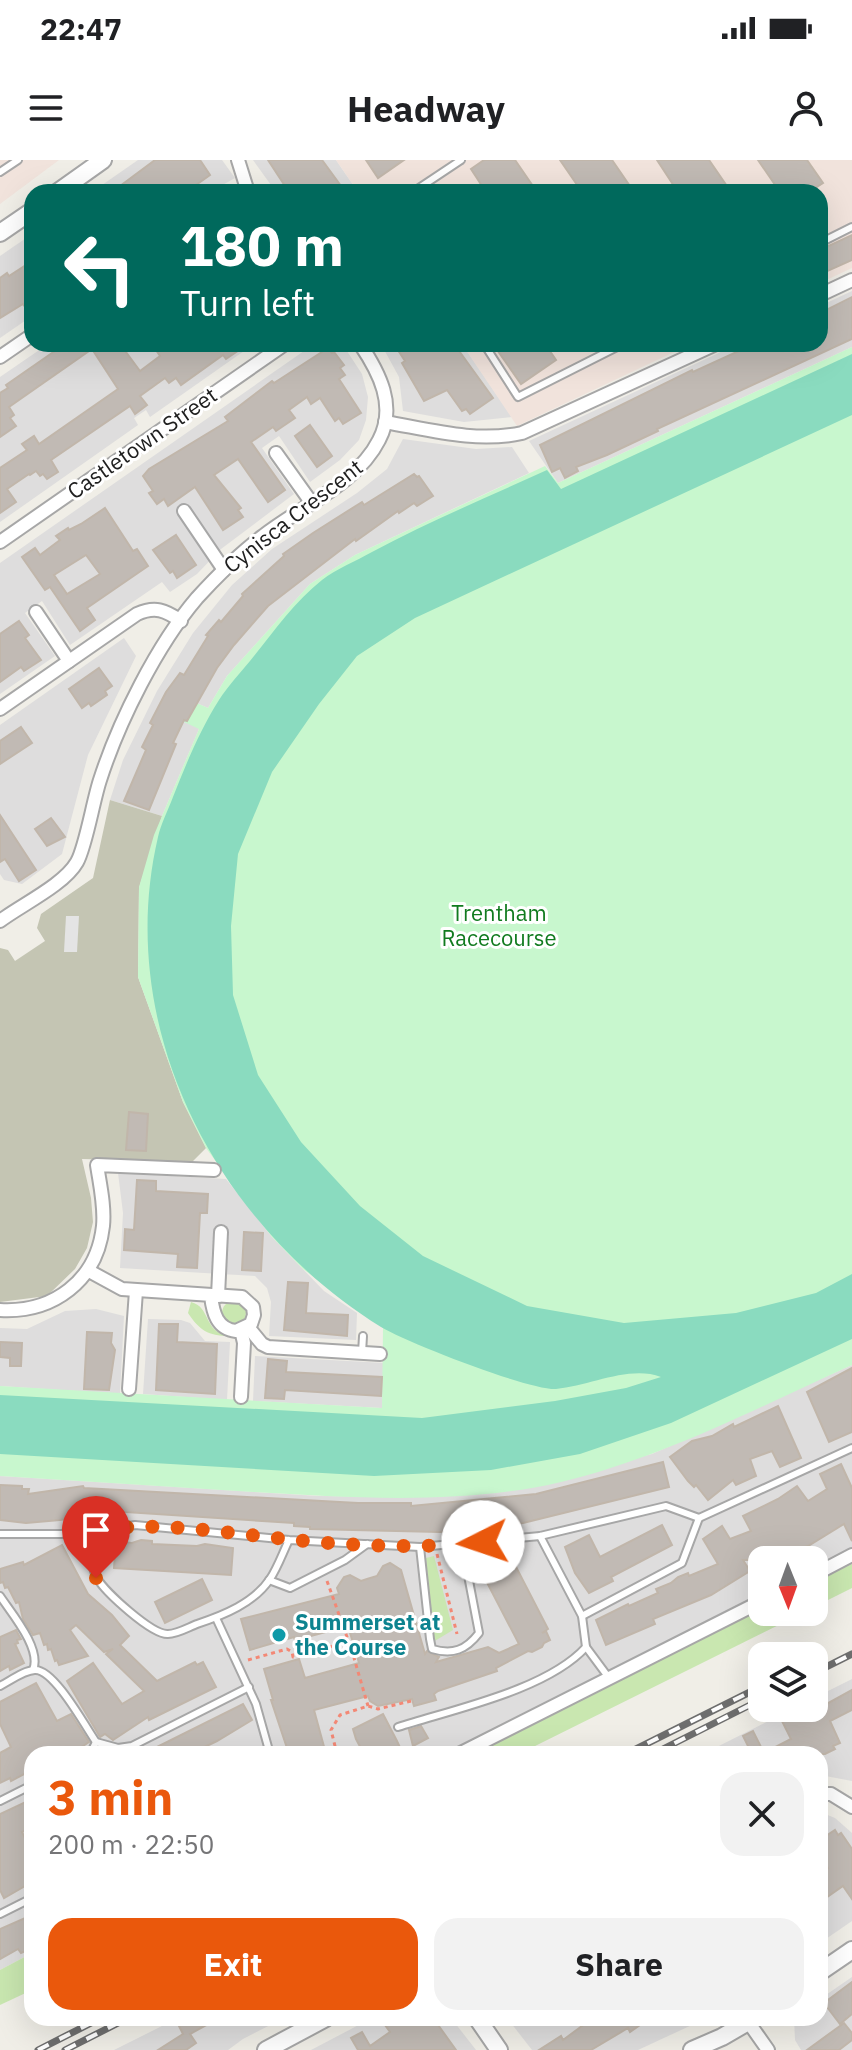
<!DOCTYPE html>
<meta charset="utf-8">
<style>
body{margin:0;font-family:"IBM Plex Sans",sans-serif;background:#f2f2f2;color:#202124;height:100vh;display:flex;flex-direction:column;font-size:30px;white-space:nowrap}
*{box-sizing:border-box;margin:0}
p{font-size:26px;color:#757577}
.icon{flex:none;width:44px;height:44px;fill:none;stroke:currentColor;stroke-width:2;stroke-linecap:round;stroke-linejoin:round}
.map{position:relative;flex:1;overflow:hidden}
.sheet{position:absolute;left:24px;top:1586px;width:804px;height:280px;display:flex;flex-direction:column;background:#fff;border-radius:24px;box-shadow:0 8px 32px #0002}
.sheet>*{flex:none}
.hud{position:absolute;left:24px;top:24px;width:804px;height:168px;border-radius:24px;box-shadow:0 8px 32px #0002;background:#00695c;color:#fff;overflow:hidden}
.needle{width:52px;rotate:179deg}
.controls{position:absolute;left:748px;top:1386px;display:grid;gap:16px}
.controls a{display:grid;place-items:center;width:80px;height:80px;border-radius:16px;background:#fff;box-shadow:0 8px 32px #0002;font-size:40px}
.pin{position:absolute;display:grid;place-items:center;width:68px;height:68px;color:#fff;margin:-82px -34px;border-radius:50% 50% 50% 0;rotate:-45deg;box-shadow:0 0 8px #0007}
.pin .icon{rotate:45deg}
.me{position:absolute;width:88px;margin:-44px;rotate:266deg;stroke-linejoin:round;filter:drop-shadow(0 0 6px #0008)}
.turn{display:flex;align-items:center;gap:28px;height:168px;padding:0 24px;font-size:36px}
.turn .icon{width:104px;height:104px;stroke-width:2.5}
.turn b{display:block;font-size:56px;line-height:68px}
.round{display:grid;place-items:center;flex:none;width:84px;height:84px;border-radius:24px;background:#f2f2f2}
.summary{display:flex;align-items:center;justify-content:space-between;height:136px;padding:0 24px}
h1{font-size:48px;font-weight:700;line-height:60px;color:#ea580c}
.cta{display:flex;gap:16px;margin-top:auto;padding:16px 24px}
.cta a{flex:1;height:92px;border-radius:24px;background:#ea580c;color:#fff;font-size:32px;font-weight:700;line-height:92px;text-align:center}
.cta a+a{background:#f2f2f2;color:#202124}
.status{display:flex;justify-content:space-between;align-items:center;height:56px;padding:0 40px;background:#fff;direction:ltr}
.status svg{height:22px;fill:currentColor}
header{display:flex;justify-content:space-between;align-items:center;height:104px;padding:0 24px;background:#fff;font-size:36px;font-weight:700}
.map>svg:first-child{display:block}
</style>
<div class="status"><b>22:47</b><svg viewBox="0 0 49 12"><path d="M0 12V9h3v3zM5 12V6h3v6zM10 12V3h3v9zM15 12V0h3v12zM26 1h20v11H26zM47 4h2v5h-2z"/></svg></div>
<header><svg class="icon" aria-label="menu" viewBox="0 0 24 24"><path d="M4 6h16M4 12h16M4 18h16"/></svg>Headway<svg class="icon" aria-label="person" viewBox="0 0 24 24"><circle cx="12" cy="8" r="4"/><path d="M4 21q1-7 8-7t8 7"/></svg></header>
<div class="map">
<svg width="852" height="1890" viewBox="0 0 852 1890">
<rect width="100%" height="100%" fill="#f0eee7"/>
<g fill="#dedddd">
<polygon points="138,0 222,0 235,18 210,32 92,32"/>
<polygon points="253,0 336,0 358,32 276,32"/>
<polygon points="32,74 32,156 0,178 0,96"/>
<polygon points="852,131 852,187 558,323 529,281 738,184 820,184 820,146"/>
<polygon points="48,184 254,184 150,257 146,250 134,258 138,265 0,362 0,217"/>
<polygon points="314,184 343,185 362,214 368,237 366,260 359,280 340,300 310,322 279,276 262,288 294,334 221,389 197,414 170,432 162,422 70,485 42,441 25,453 55,496 0,534 0,403"/>
<polygon points="381,184 462,184 512,257 464,262 403,251 399,217"/>
<polygon points="403,279 476,289 512,287 529,313 355,395 310,424 227,516 208,548 192,541 199,569 162,656 110,640 123,600 157,531 193,473 232,425 272,389 357,333 387,309"/>
<polygon points="124,478 136,496 88,595 62,694 22,724 4,720 0,714 0,565"/>
<polygon points="118,1013 226,1019 272,1077 324,1131 357,1153 356,1180 269,1176 271,1142 267,1128 255,1116 120,1108 123,1053"/>
<polygon points="96,1149 124,1156 120,1234 0,1226 0,1168 27,1169 65,1151"/>
<polygon points="148,1159 181,1160 190,1163 205,1181 230,1182 227,1240 143,1234"/>
<polygon points="255,1196 385,1203 382,1248 253,1241"/>
<polygon points="852,1205 852,1404 814,1422 814,1400 762,1400 762,1448 465,1594 32,1594 32,1793 0,1810 0,1316 318,1336 431,1337 500,1332 652,1294"/>
<polygon points="852,1519 852,1621 820,1615 820,1594 703,1594 794,1548 814,1548 814,1538"/>
<polygon points="820,1652 835,1658 852,1673 852,1761 820,1783"/>
<polygon points="852,1817 852,1890 801,1890 795,1880 794,1858 820,1858 820,1839"/>
<polygon points="178,1858 284,1858 243,1879 228,1890 114,1890"/>
<polygon points="372,1858 451,1858 476,1890 311,1890"/>
<polygon points="507,1858 707,1858 638,1890 532,1890"/>
</g>
<g fill="#f1e3dc">
<polygon points="0,0 59,0 0,44"/>
<polygon points="336,0 852,0 852,108 820,123 820,32 358,32"/>
<polygon points="462,184 691,184 517,266"/>
</g>
<polygon fill="#c4c5b3" points="110,640 162,656 139,728 138,817 183,942 206,988 192,1002 82,999 91,1038 93,1062 87,1088 75,1109 47,1136 0,1142 0,788 8,790 15,801 45,781 37,768 41,754 93,718"/>
<g fill="#c9e7b0">
<circle cx="234" cy="1153" r="12"/>
<path d="M191,1142C211,1147 203,1171 228,1176C209,1176 199,1170 188,1153Z"/>
<polygon points="434,1396 453,1470 433,1482 426,1398"/>
<polygon points="852,1404 852,1428 814,1447 814,1422"/>
<polygon points="762,1448 762,1452 805,1452 519,1594 465,1594"/>
<polygon points="32,1793 32,1830 0,1845 0,1810"/>
</g>
<path fill="#c8f7ce" d="M852,187V1205C757,1248 662,1298 561,1322C464,1345 352,1338 253,1332C169,1327 84,1321 0,1316V1226L382,1248L383,1168L303,1109L272,1077L206,988L183,942L138,817L139,727L154,675L199,569L182,561L192,541L208,548L227,516L310,424L355,395L545,306L558,323Z"/>
<path fill="#8adbbf" d="M852,194V255L415,458L357,496L319,544L272,612L238,694L231,766L233,835L258,915L301,982L360,1046L423,1096L527,1146L624,1163L736,1153L816,1133L852,1114V1179L671,1263L580,1294L491,1310L374,1316L0,1294V1235L422,1258L555,1241L626,1228L661,1217C629,1205 590,1226 556,1229C528,1230 408,1183 381,1167C218,1066 113,870 158,677C161,664 168,650 173,637C186,604 200,570 219,540C228,526 240,513 250,501C272,474 294,442 322,420C336,409 356,401 372,392C428,362 488,337 547,310L561,329Z"/>
<polygon fill="#e4e4e4" points="66,756 79,756 77,792 64,792"/>
<g fill="#c1bab4" stroke="#c1b6aa" stroke-width="2" fill-rule="evenodd">
<polygon points="155,0 200,0 210,15 186,32 112,32"/>
<polygon points="268,0 322,0 341,26 332,32 289,32"/>
<polygon points="366,0 404,0 378,18"/>
<polygon points="484,0 515,0 537,32 486,32 471,9"/>
<polygon points="560,0 612,0 634,32 582,32"/>
<polygon points="657,0 709,0 731,32 678,32"/>
<polygon points="758,0 807,0 823,23 809,32 780,32"/>
<polygon points="852,75 852,100 823,113 820,107 820,90"/>
<polygon points="32,101 32,157 23,144 0,158 0,118 7,113 9,116"/>
<polygon points="852,137 852,179 657,269 658,271 607,295 576,307 578,311 565,318 560,308 552,312 540,285 692,210 693,212 754,184 820,184 820,153"/>
<polygon points="65,184 120,184 140,211 160,196 156,190 164,184 248,184 226,199 223,195 181,225 176,218 169,223 165,218 140,236 147,245 135,254 130,246 51,300 58,312 47,319 43,314 40,316 36,311 30,315 29,314 7,329 16,342 0,353 0,308 27,290 22,284 34,276 39,284 118,229 92,189 9,247 14,255 10,258 16,266 0,277 0,233 8,228 6,225"/>
<polygon points="394,184 454,184 493,238 470,254 466,249 462,251 447,230 424,241 402,203 405,201"/>
<polygon points="493,184 545,184 556,200 521,224"/>
<polygon points="328,188 332,193 334,192 344,205 340,208 345,215 339,219 361,253 343,264 339,258 335,261 320,238 311,244 307,237 289,250 295,258 276,271 273,267 251,282 285,330 268,342 238,299 214,315 241,348 238,350 243,357 223,370 195,327 168,346 164,339 157,344 149,333 153,331 143,316 149,309 228,261 225,257 272,221 274,223"/>
<polygon points="310,265 332,296 317,307 295,276"/>
<polygon points="414,314 417,317 419,316 433,336 417,346 414,343 399,353 398,351 356,381 355,379 268,446 234,485 217,508 187,561 184,560 173,583 176,584 149,650 124,641 146,590 142,587 153,565 150,563 166,532 180,513 184,515 208,476 206,475 219,460 221,462 243,436 242,434 284,396 283,394 313,373 362,342 364,345"/>
<path d="M105,348L133,391L137,389L148,406L87,448L95,460L80,471L50,427L45,430L22,397L35,388L40,395L60,380L56,376L68,368L69,370L81,364ZM86,395L100,414L67,434L54,415Z"/>
<polygon points="176,375 196,405 177,418 173,411 170,413 153,390"/>
<polygon points="19,461 29,475 25,478 41,500 24,511 21,507 0,522 0,474"/>
<polygon points="99,508 112,526 105,531 107,535 91,546 89,543 82,548 69,529"/>
<polygon points="21,567 32,583 0,604 0,581"/>
<polygon points="0,655 36,710 19,721 5,699 0,702"/>
<polygon points="51,658 65,677 47,686 35,669"/>
<polygon points="129,952 148,954 146,991 126,990"/>
<polygon points="137,1020 156,1021 156,1031 208,1034 207,1053 200,1053 197,1108 177,1107 178,1094 124,1090 125,1069 134,1070"/>
<polygon points="244,1072 263,1073 261,1111 242,1110"/>
<polygon points="288,1122 308,1123 306,1153 348,1155 347,1176 284,1170"/>
<polygon points="159,1164 178,1164 177,1182 217,1184 215,1234 156,1230"/>
<polygon points="87,1172 112,1173 111,1183 115,1190 109,1230 84,1229"/>
<polygon points="0,1182 22,1183 21,1206 10,1206 10,1198 0,1197"/>
<polygon points="268,1199 287,1201 286,1212 382,1217 381,1236 285,1230 284,1239 265,1238"/>
<polygon points="852,1208 852,1272 829,1282 807,1232"/>
<polygon points="778,1246 801,1298 780,1307 772,1291 750,1299 756,1316 736,1325 733,1320 708,1340 696,1325 694,1327 688,1321 670,1297 692,1281 712,1276 733,1264 734,1267"/>
<polygon points="663,1302 669,1327 523,1363 440,1372 310,1369 310,1367 294,1366 294,1363 95,1350 95,1354 60,1360 26,1363 0,1360 0,1325 22,1326 22,1329 29,1329 28,1334 83,1326 84,1328 358,1343 411,1343 411,1346 536,1334"/>
<polygon points="841,1304 852,1328 852,1381 844,1364 808,1386 774,1400 743,1400 750,1411 711,1435 653,1459 655,1464 606,1485 596,1460 628,1444 629,1446 658,1433 656,1429 671,1423 678,1417 688,1413 689,1416 718,1404 703,1379 722,1366 730,1379 751,1371 743,1356 778,1339 797,1326 808,1341 827,1329 820,1314"/>
<polygon points="662,1365 672,1385 611,1417 613,1421 589,1433 575,1413 565,1387 589,1375 600,1397"/>
<polygon points="141,1380 152,1381 152,1384 197,1386 205,1384 233,1388 231,1415 114,1408 116,1381 132,1383"/>
<polygon points="62,1385 88,1434 112,1455 129,1476 120,1485 157,1521 195,1502 197,1505 203,1502 216,1527 149,1560 148,1557 113,1580 105,1574 100,1577 67,1521 93,1503 122,1544 144,1531 106,1494 113,1489 104,1492 76,1465 70,1470 88,1496 59,1505 57,1500 55,1501 51,1489 48,1490 47,1484 44,1485 40,1473 33,1475 23,1459 19,1442 16,1443 8,1427 5,1428 3,1422 0,1423 0,1409 23,1402 24,1405"/>
<polygon points="502,1399 504,1403 512,1399 548,1469 542,1473 546,1471 550,1480 544,1483 542,1487 532,1492 528,1491 496,1508 497,1511 438,1531 434,1534 436,1540 414,1546 412,1539 378,1546 370,1541 368,1536 314,1550 326,1594 289,1594 271,1540 273,1540 264,1509 299,1499 305,1518 359,1503 348,1466 307,1477 308,1481 296,1484 294,1477 250,1490 241,1459 339,1434 337,1428 344,1417 350,1415 361,1421 367,1419 377,1416 383,1406 390,1403 401,1410 425,1494 427,1491 439,1497 436,1502 488,1487 499,1493 519,1484 481,1411"/>
<polygon points="202,1419 212,1440 165,1463 155,1442"/>
<polygon points="16,1470 21,1479 17,1480 18,1483 15,1484 24,1503 10,1510 9,1506 0,1511 0,1477"/>
<polygon points="36,1523 57,1561 71,1554 89,1582 74,1592 72,1588 61,1594 32,1594 32,1610 11,1621 10,1618 0,1623 0,1593 11,1587 0,1564 0,1542"/>
<polygon points="852,1530 852,1550 830,1561 840,1583 833,1586 835,1589 825,1594 752,1594 743,1576 753,1571 764,1593 791,1579 782,1561 817,1545 823,1546"/>
<polygon points="243,1544 252,1560 217,1581 190,1594 143,1594"/>
<polygon points="383,1554 397,1581 403,1594 364,1594 356,1579 353,1569"/>
<polygon points="421,1566 428,1578 413,1586 409,1570"/>
<polygon points="32,1639 32,1667 22,1672 32,1693 32,1722 4,1738 0,1730 0,1654"/>
<polygon points="835,1670 838,1675 841,1673 852,1689 852,1739 843,1726 820,1742 820,1714 828,1708 820,1696 820,1680"/>
<polygon points="32,1755 32,1788 21,1793 18,1789 0,1799 0,1769"/>
<polygon points="852,1822 852,1854 840,1864 824,1843"/>
<polygon points="175,1858 219,1858 190,1874 196,1883 186,1890 158,1890 183,1874"/>
<polygon points="395,1858 433,1858 456,1890 358,1890 351,1878 362,1872 370,1886 390,1872 385,1865"/>
<polygon points="583,1858 650,1858 630,1872 628,1868 591,1890 539,1890 561,1876 563,1880 586,1863"/>
<polygon points="844,1863 852,1873 852,1880 839,1890 807,1890"/>
</g>
<g fill="none" stroke-linecap="round" stroke-linejoin="round">
<defs>
<g id="service">
<polyline points="0,12 18,0"/>
<polyline points="413,32 461,0"/>
<polyline points="820,83 852,67"/>
<polyline points="484,184 518,237 623,184"/>
<polyline points="362,1193 363,1176"/>
<polyline points="0,1374 61,1374 101,1370"/>
<path d="M289,1380C283,1392 278,1407 270,1419C254,1443 224,1455 197,1464C189,1467 177,1474 168,1474C152,1475 105,1432 97,1418C88,1403 95,1384 101,1370L135,1365L289,1380L420,1387L540,1376L666,1346L699,1358L852,1288"/>
<path d="M420,1387L430,1479L432,1489C453,1495 466,1490 479,1473L462,1384"/>
<polyline points="269,1420 290,1428 345,1400 367,1384"/>
<path d="M0,1436C12,1454 42,1489 33,1510"/>
<polyline points="582,1456 682,1403 699,1358"/>
<polyline points="216,1458 256,1544 270,1594"/>
<polyline points="586,1487 609,1518"/>
<path d="M0,1526C10,1521 24,1510 35,1510C54,1509 85,1566 96,1582L118,1588L132,1586L249,1527"/>
<path d="M398,1567C454,1549 547,1530 586,1487L582,1456L540,1376"/>
<polyline points="90,1594 96,1582"/>
<polyline points="0,1641 32,1625"/>
<polyline points="0,1754 32,1738"/>
</g>
<g id="minor">
<polyline points="238,0 248,32"/>
<polyline points="820,135 852,120"/>
<polyline points="0,197 32,175"/>
<path d="M385,262C431,270 476,283 522,273L716,184"/>
<polyline points="276,293 311,342"/>
<polyline points="184,351 224,410"/>
<polyline points="0,382 285,184"/>
<polyline points="36,452 69,501"/>
<path d="M0,549L137,454C155,446 165,450 181,461"/>
<path d="M0,761C21,745 64,725 77,702C86,686 93,641 100,620C119,561 157,485 197,438C217,416 239,394 263,376C301,346 357,324 379,280C397,246 379,212 360,184"/>
<path d="M89,1111L122,1129L242,1137L253,1147L254,1155L251,1164L236,1171C217,1169 213,1153 211,1136"/>
<polyline points="218,1136 221,1072"/>
<path d="M0,1150C53,1153 97,1121 103,1066C105,1046 100,1025 97,1005L214,1010"/>
<polyline points="248,1167 262,1184 268,1187 380,1194"/>
<polyline points="241,1170 244,1183 241,1237"/>
<polyline points="129,1229 136,1131"/>
<polyline points="814,1415 852,1395"/>
<polyline points="459,1594 762,1441"/>
<polyline points="820,1634 831,1634 852,1647"/>
<polyline points="749,1863 768,1890"/>
</g>
<g id="tertiary">
<polyline points="58,32 103,0"/>
<polyline points="0,73 32,51"/>
<polyline points="820,1812 852,1790"/>
<polyline points="477,1858 499,1890"/>
<polyline points="266,1890 326,1858"/>
<polyline points="692,1890 722,1877 755,1858"/>
</g>
</defs>
<use href="#service" stroke="#a7a7a7" stroke-width="10"/>
<use href="#minor" stroke="#a7a7a7" stroke-width="16"/>
<use href="#tertiary" stroke="#a7a7a7" stroke-width="20"/>
<g stroke="#f38875" stroke-width="3" stroke-dasharray="4 4" stroke-linecap="butt">
<polyline points="437,1394 457,1474"/>
<polyline points="327,1421 352,1491 368,1546"/>
<polyline points="248,1500 287,1489 292,1492 293,1497 347,1482"/>
<polyline points="337,1594 331,1570 340,1555 368,1546 378,1549 411,1541"/>
</g>
<use href="#service" stroke="#fff" stroke-width="6"/>
<use href="#minor" stroke="#fff" stroke-width="12"/>
<use href="#tertiary" stroke="#fff" stroke-width="16"/>
<defs>
<g id="rail">
<polyline points="814,1513 852,1494"/>
<polyline points="626,1594 762,1526"/>
<polyline points="653,1594 762,1539"/>
<polyline points="38,1890 101,1858"/>
<polyline points="65,1890 128,1858"/>
</g>
</defs>
<use href="#rail" stroke="#6e6e6e" stroke-width="7"/>
<use href="#rail" stroke="#fff" stroke-width="4" stroke-dasharray="12" stroke-linecap="butt"/>
</g>
<g fill="none" stroke-linecap="round" stroke-linejoin="round">
<path stroke="#ea580c" stroke-width="14" stroke-dasharray="0 25.2" d="M96,1418C92,1399 93,1388 101,1370C162,1361 225,1373 286,1379C351,1386 419,1389 483,1382"/>
</g>
<circle fill="#0f9aa8" stroke="#fff" stroke-width="3" cx="279" cy="1475" r="8"/>
<g text-anchor="middle" stroke-width="6" stroke-linejoin="round" paint-order="stroke">
<g font-size="22" fill="#202020" stroke="#fff">
<text transform="translate(142 283) rotate(-35)" y="8">Castletown Street</text>
<text transform="translate(293 356) rotate(-38)" y="8">Cynisca Crescent</text>
</g>
<g font-size="22" fill="#117b1f" stroke="#fff">
<text x="499" y="761">Trentham<tspan x="499" dy="25">Racecourse</tspan></text>
</g>
<g font-size="22" font-weight="bold" fill="#0d838f" stroke="#fff" text-anchor="start">
<text x="295" y="1470">Summerset at<tspan x="295" dy="25">the Course</tspan></text>
</g>
</g>
</svg>
<div class="controls">
<a><svg class="needle" viewBox="-14 -14 28 28"><path d="M0-13l5 13h-10z" fill="#e53935"/><path d="M0 13l5-13h-10z" fill="#757577"/></svg></a>
<a><svg class="icon" aria-label="layers" viewBox="0 0 24 24"><path d="M12 4l9 5-9 5-9-5zM3 14l9 5 9-5"/></svg></a>
</div>
<div class="pin" style="left:96px;top:1418px;background:#d93025"><svg class="icon" aria-label="arrive" viewBox="0 0 24 24"><path d="M6 21V4h12l-3 4 3 4H6"/></svg></div>
<svg class="me" style="left:483px;top:1382px" viewBox="-20 -20 40 40"><circle r="19" fill="#fff"/><path d="M0-13L10 11 0 6-10 11z" fill="#ea580c"/></svg>
<div class="hud">
<div class="turn"><svg class="icon" aria-label="left" viewBox="0 0 24 24"><path d="M17 20v-9H6M10 6l-5 5 5 5"/></svg><div><b>180 m</b>Turn left</div></div>
</div>
<section class="sheet">
<div class="summary"><div><h1>3 min</h1><p>200 m · 22:50</p></div><a class="round"><svg class="icon" aria-label="close" viewBox="0 0 24 24"><path d="M6 6l12 12M18 6L6 18"/></svg></a></div>
<div class="cta"><a>Exit</a><a>Share</a></div>
</section>
</div>
